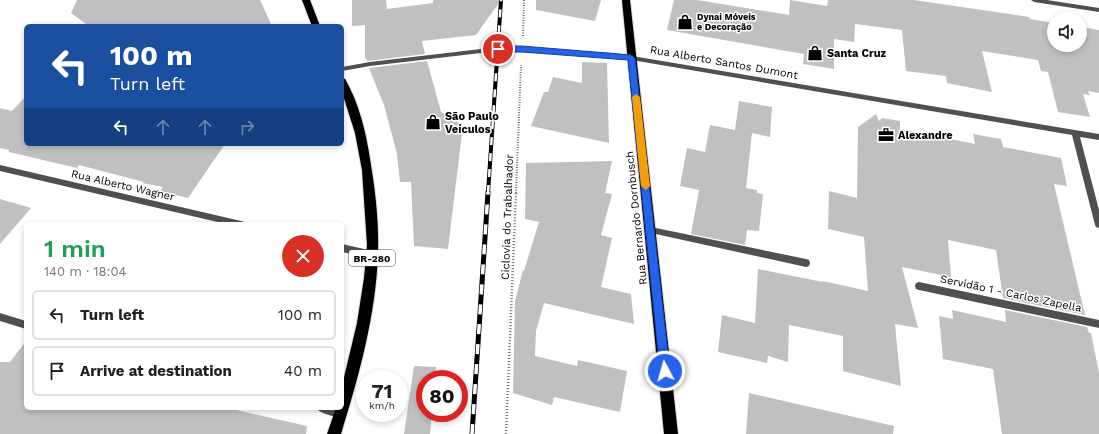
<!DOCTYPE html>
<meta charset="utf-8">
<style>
body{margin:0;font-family:"Work Sans",sans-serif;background:#f2f2f2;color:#222;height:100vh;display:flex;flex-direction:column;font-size:15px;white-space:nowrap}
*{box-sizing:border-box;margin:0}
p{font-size:13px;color:#767676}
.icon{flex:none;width:22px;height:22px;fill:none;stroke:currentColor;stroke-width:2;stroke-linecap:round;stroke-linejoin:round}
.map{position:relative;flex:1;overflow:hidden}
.details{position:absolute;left:24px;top:222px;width:320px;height:188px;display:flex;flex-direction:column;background:#fff;border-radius:6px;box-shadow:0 2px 6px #0003}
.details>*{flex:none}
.hud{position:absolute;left:24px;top:24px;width:320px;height:122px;border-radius:6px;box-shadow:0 2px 6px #0003;background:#1a4fa0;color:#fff;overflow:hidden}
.buttons{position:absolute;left:1047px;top:12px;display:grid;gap:8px}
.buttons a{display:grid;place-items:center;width:40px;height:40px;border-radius:50%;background:#fff;box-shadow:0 2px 6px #0003;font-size:20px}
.speed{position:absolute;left:356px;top:370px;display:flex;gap:8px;font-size:20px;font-weight:700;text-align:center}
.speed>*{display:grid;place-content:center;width:52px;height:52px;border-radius:50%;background:#fff;box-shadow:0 2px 6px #0003;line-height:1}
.speed small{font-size:10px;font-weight:400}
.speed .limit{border:6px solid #d22;background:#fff;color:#111}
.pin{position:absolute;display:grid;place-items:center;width:34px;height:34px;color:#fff;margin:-17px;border:2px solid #fff;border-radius:50%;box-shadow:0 1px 4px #0007}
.me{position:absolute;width:44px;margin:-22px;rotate:354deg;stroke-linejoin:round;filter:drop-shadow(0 0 3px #0008)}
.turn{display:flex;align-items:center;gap:14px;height:84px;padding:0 20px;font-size:18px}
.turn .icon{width:52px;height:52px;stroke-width:2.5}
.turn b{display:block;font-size:28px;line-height:34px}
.lanes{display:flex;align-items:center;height:38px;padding:0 20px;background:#0003;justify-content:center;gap:20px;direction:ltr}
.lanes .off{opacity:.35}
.round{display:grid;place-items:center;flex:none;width:42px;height:42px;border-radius:21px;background:#f2f2f2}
.headline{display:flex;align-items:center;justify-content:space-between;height:68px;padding:0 20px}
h1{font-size:24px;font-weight:600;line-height:30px;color:#1e9e55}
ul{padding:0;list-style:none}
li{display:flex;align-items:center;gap:12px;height:50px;margin:0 8px 6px;padding:0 12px;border:2px solid #e0e0e0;border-radius:6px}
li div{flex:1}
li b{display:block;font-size:15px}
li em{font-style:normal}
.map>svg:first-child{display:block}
</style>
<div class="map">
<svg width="1099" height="434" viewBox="0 0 1099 434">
<rect width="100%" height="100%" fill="#fff"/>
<g fill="#c0c0c0">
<polygon points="77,0 260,0 272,26 89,26 71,13"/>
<polygon points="352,0 386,0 387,9 433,3 433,0 501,0 476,35 422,41 425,54 367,61 365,57 365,25 352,26"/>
<polygon points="536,0 601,0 595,21 536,10"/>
<polygon points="674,0 697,0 789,15 790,0 827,6 828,0 914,0 1029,17 1030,19 1054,23 1054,45 1080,45 1080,27 1099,30 1099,93 1088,91 1090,95 1083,94 1090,117 1058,112 1048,72 1041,71 1038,60 982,51 992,92 947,83 946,76 906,71 902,30 855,24 854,42 834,39 834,69 803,64 804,54 667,30"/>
<polygon points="427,61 441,112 463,125 448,249 414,246 411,182 400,182 397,154 392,135 384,105 369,68"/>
<polygon points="582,62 607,63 609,143 531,126 544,92 548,92 553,77 582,83"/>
<polygon points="26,96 26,144 225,144 188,198 160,191 163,187 142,183 144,182 79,165 77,168 9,152 9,150 0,148 0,108 12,111"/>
<polygon points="739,101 772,107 770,137 752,133 746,188 757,190 757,193 763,194 759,231 747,230 745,245 691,234 699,190 680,186 687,148 705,152 710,125 735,130"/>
<polygon points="876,114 879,121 882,118 900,121 900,129 975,144 973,134 1001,139 1003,147 1061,158 1067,186 1054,184 1085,315 1003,298 996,250 948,240 951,277 902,267 918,328 895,324 901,386 843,371 843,336 789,325 788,362 768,356 767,363 718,352 722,315 755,323 758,269 823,282 823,281 868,291 864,237 828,229 829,191 857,198 858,127"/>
<polygon points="612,161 605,193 612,194 601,235 612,238 601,287 631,294 634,324 544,303 536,331 535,356 577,366 578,360 627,371 620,412 554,397 552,405 513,393 515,301 523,270 524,271 539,222 525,219 526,163"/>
<polygon points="0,199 31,208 0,244"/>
<polygon points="952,310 1006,322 1005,310 1087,327 1089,333 1091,333 1099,373 1099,434 1002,434 993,369 943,359 939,316 953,319"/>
<polygon points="26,341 26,408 228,408 307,426 306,434 0,434 0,362 10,362"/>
<polygon points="414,366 436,367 435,379 425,379 425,413 432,413 430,434 404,434"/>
<polygon points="749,393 894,426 893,434 746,434"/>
</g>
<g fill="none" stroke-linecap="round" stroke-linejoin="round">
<defs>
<g id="trunk">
<polygon points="302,0 310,0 320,26 312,26"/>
<polygon points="622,0 630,0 678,434 664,434"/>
<path d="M342,78L345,79C359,103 366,132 370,159C375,188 379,221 378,250C377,311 359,376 341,434H327L336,408H342V386L357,323L364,278L367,245L362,170L355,133L342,92Z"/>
</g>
</defs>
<use href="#trunk" stroke="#dbdbdb" stroke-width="2"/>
<g stroke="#727272" stroke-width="2" stroke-dasharray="1 1.5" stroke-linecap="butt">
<polyline points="523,36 524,0"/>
<polyline points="516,193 521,65"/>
</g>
<polyline stroke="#727272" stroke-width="2.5" stroke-dasharray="1 2" stroke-linecap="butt" points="506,434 516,192"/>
<g fill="#505050" fill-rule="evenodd">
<polygon points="1031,0 1047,0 1099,8 1099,12 1034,2"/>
<polygon points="498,47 614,53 1099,134 1099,140 1080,137 1099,210 1099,228 1096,227 1095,225 1072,135 614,57 498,51 370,66 342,71 342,67 370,62"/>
<polygon points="0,165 241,221 244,222 245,224 226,224 0,171"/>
<polygon points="651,227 806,259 809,260 810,263 809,266 806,267 651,233 648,232 647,230 648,228"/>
<polygon points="342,244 373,251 376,252 377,255 376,258 373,259 342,252"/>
<polygon points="919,282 1099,320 1099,328 919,290 916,289 915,286 916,283"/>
<polygon points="0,313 26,321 26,329 0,321"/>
<path d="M317,408H340L344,410L346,413L344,416C338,419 325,414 319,411Z"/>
</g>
<use href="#trunk" fill="#000" fill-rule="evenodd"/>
<defs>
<polyline id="rail-far1" points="488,193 501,0"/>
<polyline id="rail" points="472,434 488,192"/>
</defs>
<use href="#rail-far1" stroke="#000" stroke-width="4"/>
<use href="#rail" stroke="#000" stroke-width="5"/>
<use href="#rail-far1" stroke="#fff" stroke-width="2.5" stroke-dasharray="8" stroke-linecap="butt"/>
<use href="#rail" stroke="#fff" stroke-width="3.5" stroke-dasharray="10" stroke-linecap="butt"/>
</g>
<polygon fill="#2563eb" stroke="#184099" points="498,46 522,46 631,55 635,58 670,371 669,375 665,376 661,375 660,371 628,60 522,52 498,52 494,49"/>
<polygon fill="#f59e0b" points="636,94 640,97 650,186 646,190 641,186 632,97"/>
<defs>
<symbol id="shop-bare" viewBox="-9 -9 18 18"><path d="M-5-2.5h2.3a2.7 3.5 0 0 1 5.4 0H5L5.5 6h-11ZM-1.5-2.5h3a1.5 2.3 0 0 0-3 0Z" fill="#000" stroke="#fff" stroke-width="2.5" paint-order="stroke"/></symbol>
<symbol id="office-bare" viewBox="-9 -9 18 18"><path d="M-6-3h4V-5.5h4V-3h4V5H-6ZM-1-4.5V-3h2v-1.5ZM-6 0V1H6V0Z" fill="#000" stroke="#fff" stroke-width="2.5" paint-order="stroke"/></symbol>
</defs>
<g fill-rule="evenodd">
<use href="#shop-bare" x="674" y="11" width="22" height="22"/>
<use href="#shop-bare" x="804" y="42" width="22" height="22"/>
<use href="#shop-bare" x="422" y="111" width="22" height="22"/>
<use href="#office-bare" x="875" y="124" width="22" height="22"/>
</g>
<g text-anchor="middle" stroke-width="3" stroke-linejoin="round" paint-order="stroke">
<g font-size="9" font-weight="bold" fill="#000" stroke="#fff" text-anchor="start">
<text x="697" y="20">Dynai Móveis<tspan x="697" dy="10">e Decoração</tspan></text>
</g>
<rect fill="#fff" stroke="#4c4c4c" stroke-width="1" x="349" y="250" width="46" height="16" rx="3"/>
<g font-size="10" font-weight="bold" fill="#000">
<text x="372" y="262">BR-280</text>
</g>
<g font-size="11" font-weight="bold" fill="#000" stroke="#fff" text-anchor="start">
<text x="827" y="57">Santa Cruz</text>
<text x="445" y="120">São Paulo<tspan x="445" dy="13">Veículos</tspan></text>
<text x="898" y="139">Alexandre</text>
</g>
<g font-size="11" fill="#000" stroke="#fff">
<text transform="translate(724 62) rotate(10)" y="4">Rua Alberto Santos Dumont</text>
<text transform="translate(123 185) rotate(13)" y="4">Rua Alberto Wagner</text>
<text transform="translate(507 217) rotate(-88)" y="4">Ciclovia do Trabalhador</text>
<text transform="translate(636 218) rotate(-96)" y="4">Rua Bernardo Dornbusch</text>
<text transform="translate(1011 293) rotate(12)" y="4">Servidão 1 - Carlos Zapella</text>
</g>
</g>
</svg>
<div class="buttons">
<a><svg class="icon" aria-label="sound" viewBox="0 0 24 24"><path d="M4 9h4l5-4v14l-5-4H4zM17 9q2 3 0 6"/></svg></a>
</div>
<div class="speed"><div>71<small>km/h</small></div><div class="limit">80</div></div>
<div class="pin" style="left:498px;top:49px;background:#d93025"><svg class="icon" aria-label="arrive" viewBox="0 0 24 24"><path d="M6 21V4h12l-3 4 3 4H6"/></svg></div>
<svg class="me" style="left:665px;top:371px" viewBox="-20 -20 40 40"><circle r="17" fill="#2563eb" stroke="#fff" stroke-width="3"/><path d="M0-11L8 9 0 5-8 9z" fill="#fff"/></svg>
<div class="hud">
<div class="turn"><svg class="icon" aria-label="left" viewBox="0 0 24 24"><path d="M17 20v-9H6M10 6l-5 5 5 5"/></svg><div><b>100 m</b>Turn left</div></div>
<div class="lanes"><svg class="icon" aria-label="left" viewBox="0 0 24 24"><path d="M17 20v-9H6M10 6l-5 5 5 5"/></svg><svg class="icon off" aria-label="ahead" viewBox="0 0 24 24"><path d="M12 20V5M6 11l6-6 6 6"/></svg><svg class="icon off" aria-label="ahead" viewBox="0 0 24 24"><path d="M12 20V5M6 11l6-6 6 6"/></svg><svg class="icon off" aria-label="right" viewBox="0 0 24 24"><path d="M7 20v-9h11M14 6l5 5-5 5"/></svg></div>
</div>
<section class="details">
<div class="headline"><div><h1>1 min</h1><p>140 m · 18:04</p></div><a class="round" style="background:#d93025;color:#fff"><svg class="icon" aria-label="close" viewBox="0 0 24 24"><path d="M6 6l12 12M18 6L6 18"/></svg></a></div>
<ul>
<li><svg class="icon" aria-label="left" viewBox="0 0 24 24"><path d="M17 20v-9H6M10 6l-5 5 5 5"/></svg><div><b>Turn left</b></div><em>100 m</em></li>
<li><svg class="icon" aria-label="arrive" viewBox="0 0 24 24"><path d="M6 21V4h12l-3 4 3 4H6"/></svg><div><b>Arrive at destination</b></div><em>40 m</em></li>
</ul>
</section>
</div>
